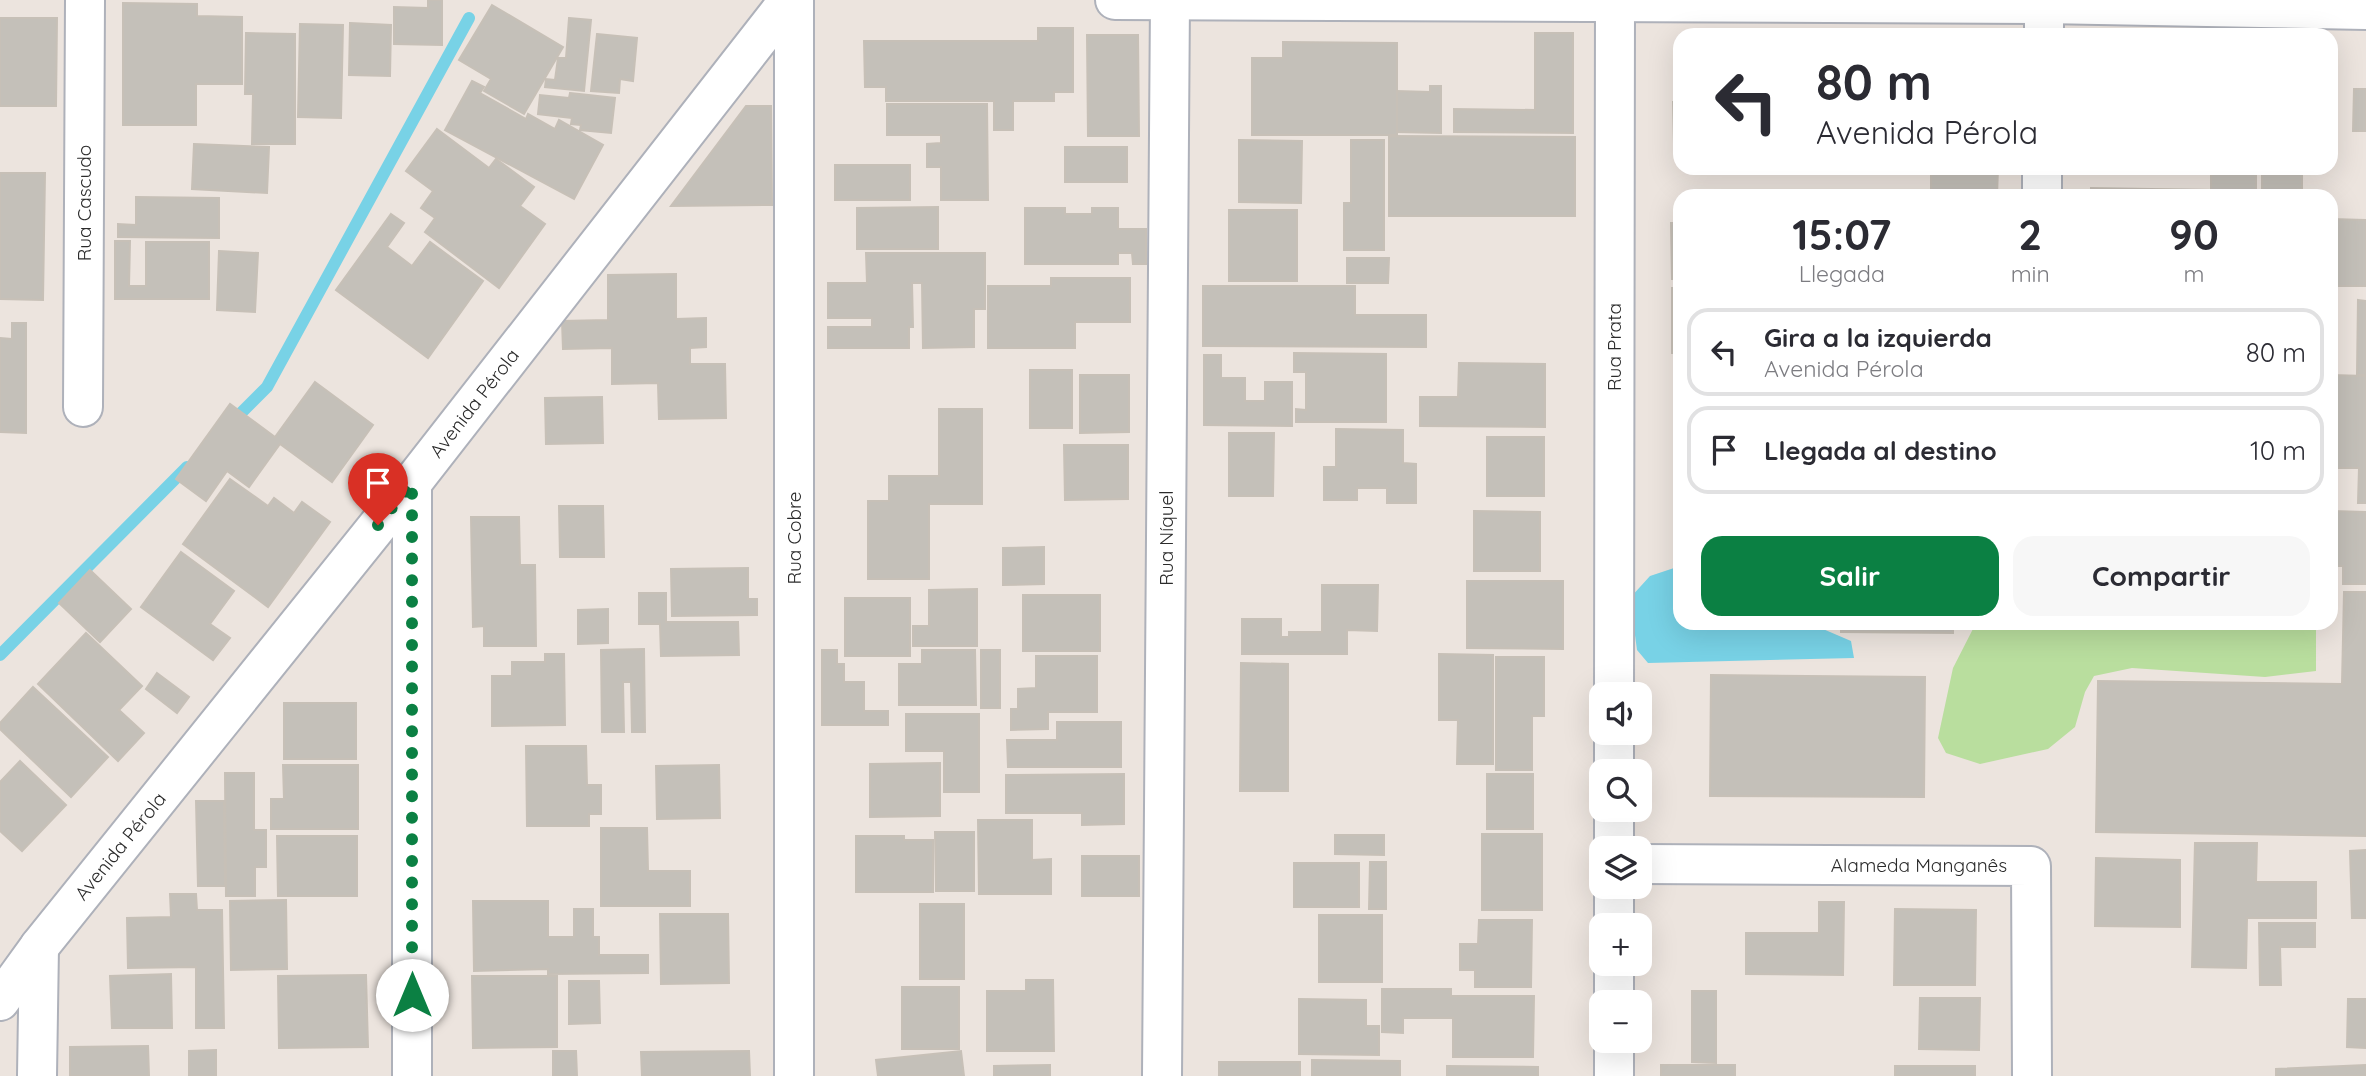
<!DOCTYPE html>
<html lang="es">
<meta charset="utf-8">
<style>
body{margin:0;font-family:Quicksand,sans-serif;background:#f7f7f7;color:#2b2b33;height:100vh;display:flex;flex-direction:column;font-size:26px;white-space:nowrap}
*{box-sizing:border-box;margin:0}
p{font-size:23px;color:#7c7c81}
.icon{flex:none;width:38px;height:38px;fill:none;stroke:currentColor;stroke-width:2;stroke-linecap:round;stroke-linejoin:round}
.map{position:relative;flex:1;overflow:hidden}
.side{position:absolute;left:1673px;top:189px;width:665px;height:441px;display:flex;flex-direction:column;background:#fff;border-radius:21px;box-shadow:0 7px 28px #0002}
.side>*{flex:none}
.hud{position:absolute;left:1673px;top:28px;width:665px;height:147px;border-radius:21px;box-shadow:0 7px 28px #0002;background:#fff;color:#2b2b33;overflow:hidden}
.fabs{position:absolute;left:1589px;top:682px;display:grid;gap:14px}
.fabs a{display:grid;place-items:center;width:63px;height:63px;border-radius:14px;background:#fff;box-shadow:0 7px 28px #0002;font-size:35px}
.pin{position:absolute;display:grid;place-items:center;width:60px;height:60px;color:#fff;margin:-72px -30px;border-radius:50% 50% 50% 0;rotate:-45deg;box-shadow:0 0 7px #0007}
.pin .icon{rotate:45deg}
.me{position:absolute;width:77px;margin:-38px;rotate:0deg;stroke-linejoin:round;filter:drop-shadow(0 0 5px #0008)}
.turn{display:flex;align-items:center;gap:24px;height:147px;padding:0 28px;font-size:32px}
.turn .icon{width:91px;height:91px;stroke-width:2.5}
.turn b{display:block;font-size:49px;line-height:60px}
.eta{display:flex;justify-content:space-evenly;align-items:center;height:119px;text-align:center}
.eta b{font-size:42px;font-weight:700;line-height:49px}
.cta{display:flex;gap:14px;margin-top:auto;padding:14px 28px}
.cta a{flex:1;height:80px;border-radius:21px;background:#0b8043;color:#fff;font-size:28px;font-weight:700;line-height:80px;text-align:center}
.cta a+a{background:#f7f7f7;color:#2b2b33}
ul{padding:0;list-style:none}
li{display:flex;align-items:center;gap:21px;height:88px;margin:0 14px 10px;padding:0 14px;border:4px solid #e1e1e2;border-radius:21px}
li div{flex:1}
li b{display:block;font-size:26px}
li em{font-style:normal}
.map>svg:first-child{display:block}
</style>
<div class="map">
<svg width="2366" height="1076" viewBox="0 0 2366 1076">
<rect width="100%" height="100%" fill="#ece4de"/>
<polygon fill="#b9de9e" points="1976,623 2173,623 2177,629 2230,628 2234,623 2316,623 2316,671 2265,677 2132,668 2094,676 2085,692 2075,727 2048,749 1980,764 1946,753 1938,738 1953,668"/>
<polygon fill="#78d2e6" points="1680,566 1680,623 1823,623 1823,629 1851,641 1854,658 1648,663 1637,650 1630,598 1650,576"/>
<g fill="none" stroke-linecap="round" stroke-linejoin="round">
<g stroke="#78d2e6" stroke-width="12">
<polyline points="230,424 267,387 469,18"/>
<polyline points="0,655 187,467"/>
</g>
</g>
<g fill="#c4c0b9" stroke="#c7c0b7" stroke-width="2">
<polygon points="428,0 442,0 442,45 394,44 394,7 428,8"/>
<polygon points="123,3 197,4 197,16 242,17 242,84 196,84 196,125 123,125"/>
<polygon points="492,5 563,47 524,114 484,91 491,79 459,60"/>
<polygon points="0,18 57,18 56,106 0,106"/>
<polygon points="569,18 591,20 584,91 545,87 546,79 555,80 558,58 566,58"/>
<polygon points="350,23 391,25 390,76 349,75"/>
<polygon points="300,24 343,25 341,118 298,117"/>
<polygon points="1038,28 1073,28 1073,92 1054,92 1054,101 1013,101 1013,130 994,130 994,101 886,101 886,87 865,87 864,41 1038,41"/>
<polygon points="246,33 295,34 295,144 252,144 253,94 245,94"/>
<polygon points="1535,33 1573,33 1573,133 1454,132 1454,109 1535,110"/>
<polygon points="597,34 637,38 633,81 620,79 619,93 591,91"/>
<polygon points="1087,35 1138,35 1139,136 1088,136"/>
<polygon points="1283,42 1397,43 1397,135 1252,135 1252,58 1283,58"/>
<polygon points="472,81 484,87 480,93 526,119 528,114 555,129 559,120 603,145 574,199 445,130"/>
<polygon points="1430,86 1441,86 1441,133 1397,132 1397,91 1430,92"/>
<polygon points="2354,89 2366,89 2366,131 2353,131"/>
<polygon points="570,93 615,98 611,133 580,130 581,125 571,124 572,118 538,114 540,95 569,98"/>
<polygon points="1673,102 1680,102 1680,143 1674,143"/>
<polygon points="887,104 987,104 988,200 941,200 941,167 927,167 927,144 941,143 941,135 887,135"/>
<polygon points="746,106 771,106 772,205 671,206"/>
<polygon points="437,129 489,168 496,159 534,187 520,206 545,224 499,288 425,232 435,218 421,208 433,191 406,171"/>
<polygon points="1389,136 1575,137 1575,216 1389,216"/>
<polygon points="1239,140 1302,141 1301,203 1239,202"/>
<polygon points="1351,140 1384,140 1384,250 1344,250 1344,203 1351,203"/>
<polygon points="194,144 269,147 267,193 192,189"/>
<rect x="1065" y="147" width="62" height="35"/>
<rect x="835" y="165" width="75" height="35"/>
<polygon points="1931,168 1998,168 1997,196 1931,196"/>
<polygon points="2107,168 2256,168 2256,196 2091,196 2091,188 2211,190 2211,174 2107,172"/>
<rect x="2262" y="168" width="40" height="28"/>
<polygon points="0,173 45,173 43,300 0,299"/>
<polygon points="136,197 219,198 219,238 118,237 118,224 136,225"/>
<polygon points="938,207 938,249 857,249 857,208"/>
<polygon points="1025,208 1065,208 1065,214 1092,214 1092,208 1118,208 1118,229 1146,229 1146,264 1133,264 1132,253 1118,253 1118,264 1025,264"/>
<rect x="1229" y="210" width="68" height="71"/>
<polygon points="391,214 404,223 387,247 412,266 430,242 483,281 428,358 336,290"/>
<polygon points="2331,219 2366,220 2366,286 2331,286"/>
<polygon points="1671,223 1680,223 1680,279 1672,279"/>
<polygon points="115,241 130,241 129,286 146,286 146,242 209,242 209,299 115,299"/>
<polygon points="219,251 258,253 255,312 217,310"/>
<polygon points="866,253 985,253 985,309 974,309 974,347 923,348 922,283 912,283 913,327 909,327 909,348 828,348 828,327 872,327 872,318 828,318 828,283 867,283"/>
<polygon points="1347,258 1389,258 1388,283 1347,283"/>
<polygon points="676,274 676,319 706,318 706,347 690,348 690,364 725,364 726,418 659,419 658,383 612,384 612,348 563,349 562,321 608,320 608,275"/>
<polygon points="1051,278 1130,278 1130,322 1075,322 1075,348 988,348 988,286 1051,286"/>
<polygon points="1203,286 1355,286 1355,315 1426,315 1426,347 1203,346"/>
<rect x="1672" y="288" width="8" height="65"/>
<polygon points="2358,300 2366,301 2366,375 2357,375"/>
<polygon points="12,323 26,323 26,433 0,432 0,338 12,339"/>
<polygon points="1294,353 1386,354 1386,422 1296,422 1296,409 1306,410 1306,372 1294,372"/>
<polygon points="1204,355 1221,355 1221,378 1245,378 1245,401 1265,401 1265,382 1292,382 1292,426 1204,425"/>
<rect x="1678" y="361" width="2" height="65"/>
<polygon points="1459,363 1545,364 1545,427 1420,426 1420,397 1458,397"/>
<rect x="1030" y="370" width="42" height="58"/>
<polygon points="1080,375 1129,375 1129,432 1080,433"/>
<polygon points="2331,375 2366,376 2366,503 2358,503 2359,468 2332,468"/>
<polygon points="315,382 373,425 332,482 280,444 249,487 227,471 206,501 176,479 230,404 275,437"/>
<polygon points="602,397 603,443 546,444 545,398"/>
<polygon points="939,409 982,409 982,504 929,504 929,579 868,579 868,501 889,501 889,476 939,476"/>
<polygon points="1336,429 1403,430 1403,463 1416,464 1416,503 1387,503 1387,488 1357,488 1357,500 1324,500 1324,467 1336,467"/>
<polygon points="1229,433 1274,433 1273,496 1229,496"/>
<rect x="1487" y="437" width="57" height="59"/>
<polygon points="1064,445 1128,445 1128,499 1065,500"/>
<polygon points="230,479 268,506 274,498 294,513 302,502 330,522 268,607 183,544"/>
<polygon points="559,506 603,506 604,557 560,557"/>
<polygon points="1474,511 1540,512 1540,571 1474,571"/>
<polygon points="2331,511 2366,512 2366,584 2343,584 2343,566 2331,566"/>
<polygon points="471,517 519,517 520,565 535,565 536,646 484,646 484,626 473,627"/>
<polygon points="1044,547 1044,584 1003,585 1003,548"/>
<polygon points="181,552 234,591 210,624 230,638 213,660 141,607"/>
<polygon points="748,568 748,599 757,599 757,615 672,616 671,569"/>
<polygon points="90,570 131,609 100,642 59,603"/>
<polygon points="1467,581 1563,581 1563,649 1467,648"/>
<polygon points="1322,585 1378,585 1377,631 1347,630 1347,654 1242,654 1242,619 1281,619 1281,637 1289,637 1289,632 1322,632"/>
<polygon points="977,589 977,646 913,646 913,626 929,626 929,590"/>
<polygon points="2344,592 2366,592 2366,836 2096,832 2098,681 2342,684"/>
<polygon points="639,593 666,593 666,622 738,622 739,655 661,656 660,624 639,624"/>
<rect x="1023" y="595" width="77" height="56"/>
<rect x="845" y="598" width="65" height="58"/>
<polygon points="608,609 608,643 578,644 578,610"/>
<polygon points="1841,623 1953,623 1953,633 1841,632"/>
<polygon points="86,633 142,686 119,710 144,733 118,761 38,684"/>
<polygon points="644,649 645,732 632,732 631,682 623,682 624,732 602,732 601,650"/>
<polygon points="822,650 837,650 837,664 844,664 844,682 864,682 864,711 888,711 888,725 822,725"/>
<polygon points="922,650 975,650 976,705 899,705 899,664 922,664"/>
<rect x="981" y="650" width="19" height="58"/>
<polygon points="545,654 564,654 565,725 492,726 492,676 512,676 512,662 545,662"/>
<polygon points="1439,654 1493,655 1493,764 1457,764 1458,720 1439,720"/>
<polygon points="1036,656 1097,656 1097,712 1048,712 1048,729 1011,730 1011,709 1018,709 1018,689 1036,688"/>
<polygon points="1496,657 1544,657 1544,716 1532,716 1532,770 1496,770"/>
<polygon points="1241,663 1288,664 1288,791 1240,791"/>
<polygon points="157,673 189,697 177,713 146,689"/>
<polygon points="1711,675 1925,677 1924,797 1710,796"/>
<polygon points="33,687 108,757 71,797 0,729 0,723"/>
<rect x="284" y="703" width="72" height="56"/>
<polygon points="906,714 979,714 979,792 944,792 944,751 906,751"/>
<polygon points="1057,722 1121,722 1121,767 1008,767 1007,740 1057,740"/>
<polygon points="526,746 586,746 587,785 601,785 601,814 589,814 589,826 527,826"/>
<polygon points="20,761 66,805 22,851 0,831 0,782"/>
<polygon points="940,763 940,816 870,817 870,764"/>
<polygon points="283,765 358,765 358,829 271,829 271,799 284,799"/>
<polygon points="719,765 720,818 657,819 656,766"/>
<polygon points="225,773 254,773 254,830 266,830 266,867 255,867 255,896 226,896"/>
<polygon points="1124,774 1124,824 1082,825 1082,813 1006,813 1006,775"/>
<rect x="1487" y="774" width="46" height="55"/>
<polygon points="196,801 224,801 225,886 198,886"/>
<polygon points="978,820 1032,820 1032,860 1051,859 1051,894 979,894"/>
<polygon points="601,828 647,828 648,871 690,871 690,906 601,906"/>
<polygon points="935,832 974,832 974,891 936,891"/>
<rect x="1482" y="834" width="60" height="76"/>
<polygon points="1335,835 1384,835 1384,855 1335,854"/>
<polygon points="277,836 357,836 357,896 278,896"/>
<polygon points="856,836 904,836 904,840 933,840 933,892 856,892"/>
<polygon points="2195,843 2257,843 2256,882 2316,882 2316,918 2247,918 2246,968 2192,967"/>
<polygon points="2366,850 2366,918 2352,918 2350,851"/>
<rect x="1082" y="856" width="57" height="40"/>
<polygon points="2096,858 2180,860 2180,927 2095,926"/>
<polygon points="1370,862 1386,862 1386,909 1369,909"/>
<rect x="1294" y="863" width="65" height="44"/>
<polygon points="170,894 196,894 197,910 222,910 224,1028 196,1028 196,967 128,968 127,918 171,917"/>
<polygon points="286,900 287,969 231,970 230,901"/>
<polygon points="473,901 548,901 548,937 574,937 574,909 593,909 593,937 599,937 599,955 648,955 648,973 548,974 548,969 474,971"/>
<polygon points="1819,902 1844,902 1843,975 1746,974 1746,933 1819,933"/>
<rect x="920" y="904" width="44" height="75"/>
<polygon points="1895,909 1976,910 1975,985 1894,985"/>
<polygon points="660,914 728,914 729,983 661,984"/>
<rect x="1319" y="915" width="63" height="67"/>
<polygon points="1479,920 1532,920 1531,987 1475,987 1475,970 1460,970 1460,944 1478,944"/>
<polygon points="2259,923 2315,923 2315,947 2280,947 2281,985 2260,985"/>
<polygon points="171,974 172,1028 112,1028 110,976"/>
<polygon points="366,975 368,1047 279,1048 278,976"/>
<polygon points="472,976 557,976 557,1047 473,1048"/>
<polygon points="1026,980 1053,980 1054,1051 987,1051 987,991 1026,991"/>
<polygon points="569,981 599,981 600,1023 569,1024"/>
<rect x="902" y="987" width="57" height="62"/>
<polygon points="1382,989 1451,989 1451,996 1534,996 1533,1057 1453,1057 1453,1018 1403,1018 1403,1033 1382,1032"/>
<polygon points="1692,991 1716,991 1716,1063 1692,1062"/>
<polygon points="1920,998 1980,998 1979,1050 1919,1049"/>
<polygon points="1299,999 1366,1000 1366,1026 1379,1026 1379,1055 1299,1054"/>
<polygon points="2348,999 2366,999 2366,1048 2347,1047"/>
<polygon points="148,1046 149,1076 70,1076 70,1047"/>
<polygon points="216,1050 216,1076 189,1076 189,1051"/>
<polygon points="553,1051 576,1051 577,1076 553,1076"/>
<polygon points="749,1051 750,1076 642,1076 641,1052"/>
<polygon points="961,1051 964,1076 878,1076 876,1060"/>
<polygon points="1312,1060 1400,1061 1400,1076 1312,1076"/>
<rect x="1219" y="1062" width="81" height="14"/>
<polygon points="1050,1065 1050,1076 994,1076 994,1066"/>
<rect x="1661" y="1065" width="74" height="11"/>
<polygon points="2366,1065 2366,1076 2276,1076 2276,1069"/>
<polygon points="1447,1066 1538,1067 1538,1076 1447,1076"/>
<rect x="1895" y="1066" width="80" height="10"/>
</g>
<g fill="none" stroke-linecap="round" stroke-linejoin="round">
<defs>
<g id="street">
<polyline points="1115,0 2044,4 2366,10"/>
<polyline points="2044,35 2044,0"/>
<polyline points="2042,196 2042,168"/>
<polyline points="83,407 85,0"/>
<polyline points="412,483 412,1076"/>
<polyline points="1614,695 1615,0"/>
<polyline points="1614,772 1614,733"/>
<polyline points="1614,849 1614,810"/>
<polyline points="1640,864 2031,866 2032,1076"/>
<polyline points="1614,926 1614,887"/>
<polyline points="0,1001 39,947 412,483 789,0"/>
<polyline points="1614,1003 1614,964"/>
<polyline points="37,1076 39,947"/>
<polyline points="794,1076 794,0"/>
<polyline points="1162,1076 1170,0"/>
<polyline points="1614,1076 1614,1041"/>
</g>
</defs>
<use href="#street" stroke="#aeb1ba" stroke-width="42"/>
<use href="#street" stroke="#fff" stroke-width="38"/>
</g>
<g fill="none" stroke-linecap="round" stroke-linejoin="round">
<polyline stroke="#0b8043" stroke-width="12" stroke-dasharray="0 21.6" points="378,525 412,483 412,995"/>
</g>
<g text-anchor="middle" stroke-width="7" stroke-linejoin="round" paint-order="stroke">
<g font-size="19" fill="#2b2b2b" stroke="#fff">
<text transform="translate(84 203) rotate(-90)" y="7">Rua Cascudo</text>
<text transform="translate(1614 347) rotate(-90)" y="7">Rua Prata</text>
<text transform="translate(474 403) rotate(-52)" y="7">Avenida Pérola</text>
<text transform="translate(794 538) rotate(-90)" y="7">Rua Cobre</text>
<text transform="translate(1166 538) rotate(-90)" y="7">Rua Níquel</text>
<text transform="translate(120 846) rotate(-51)" y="7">Avenida Pérola</text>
<text x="1919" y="872">Alameda Manganês</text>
</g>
</g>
</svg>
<div class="fabs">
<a><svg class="icon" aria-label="sound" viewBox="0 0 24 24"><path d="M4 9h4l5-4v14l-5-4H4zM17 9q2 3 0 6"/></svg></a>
<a><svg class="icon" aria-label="search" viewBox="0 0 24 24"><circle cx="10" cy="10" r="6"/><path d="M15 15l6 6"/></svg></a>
<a><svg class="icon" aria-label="layers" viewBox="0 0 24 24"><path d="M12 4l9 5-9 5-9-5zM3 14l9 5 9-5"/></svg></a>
<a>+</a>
<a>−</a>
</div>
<div class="pin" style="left:378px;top:525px;background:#d93025"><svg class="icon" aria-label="arrive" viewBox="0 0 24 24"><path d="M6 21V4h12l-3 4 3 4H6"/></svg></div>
<svg class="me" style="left:412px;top:995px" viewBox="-20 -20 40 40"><circle r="19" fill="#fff"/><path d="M0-13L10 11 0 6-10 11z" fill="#0b8043"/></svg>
<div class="hud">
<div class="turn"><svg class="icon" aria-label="left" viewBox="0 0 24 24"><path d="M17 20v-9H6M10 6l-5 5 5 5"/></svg><div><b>80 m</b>Avenida Pérola</div></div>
</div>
<section class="side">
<div class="eta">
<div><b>15:07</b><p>Llegada</p></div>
<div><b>2</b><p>min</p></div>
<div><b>90</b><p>m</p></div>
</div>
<ul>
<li><svg class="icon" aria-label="left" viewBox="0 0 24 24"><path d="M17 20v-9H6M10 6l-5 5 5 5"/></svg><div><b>Gira a la izquierda</b><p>Avenida Pérola</p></div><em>80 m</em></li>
<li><svg class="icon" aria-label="arrive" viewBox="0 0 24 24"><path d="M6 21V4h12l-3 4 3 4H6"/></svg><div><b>Llegada al destino</b></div><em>10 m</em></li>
</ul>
<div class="cta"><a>Salir</a><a>Compartir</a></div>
</section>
</div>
